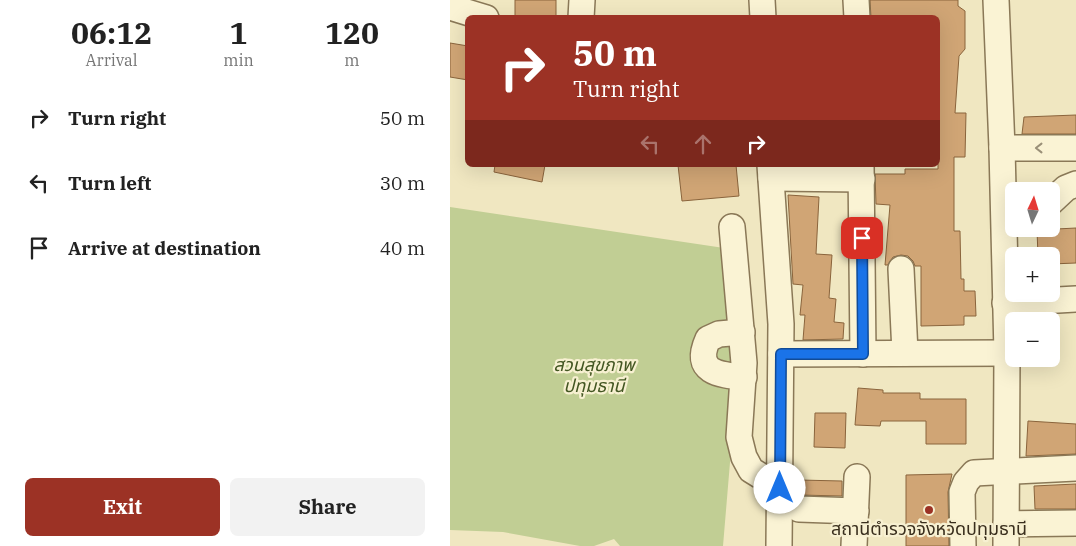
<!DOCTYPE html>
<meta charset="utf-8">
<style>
body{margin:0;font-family:"IBM Plex Serif","Noto Sans Thai",serif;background:#f2f2f2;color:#222;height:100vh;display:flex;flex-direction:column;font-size:19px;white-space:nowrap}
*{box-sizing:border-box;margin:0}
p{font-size:16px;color:#767676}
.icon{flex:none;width:28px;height:28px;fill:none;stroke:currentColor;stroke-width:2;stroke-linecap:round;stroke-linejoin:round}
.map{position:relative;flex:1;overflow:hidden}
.details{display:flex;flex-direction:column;background:#fff;width:450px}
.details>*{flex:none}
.banner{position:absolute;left:15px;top:15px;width:475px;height:152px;border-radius:8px;box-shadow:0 5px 20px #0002;background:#9c3225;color:#fff;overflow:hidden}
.needle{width:32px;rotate:4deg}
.controls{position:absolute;left:555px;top:182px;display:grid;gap:10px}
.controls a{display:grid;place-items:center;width:55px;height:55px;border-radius:8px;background:#fff;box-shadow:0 5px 20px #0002;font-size:25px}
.pin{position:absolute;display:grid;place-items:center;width:42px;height:42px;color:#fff;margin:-21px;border-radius:10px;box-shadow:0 2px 8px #0006}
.me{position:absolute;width:55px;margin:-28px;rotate:0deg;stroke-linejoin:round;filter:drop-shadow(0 0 4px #0008)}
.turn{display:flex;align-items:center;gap:18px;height:105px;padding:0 25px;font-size:22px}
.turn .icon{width:65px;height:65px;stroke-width:2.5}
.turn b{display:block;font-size:35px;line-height:42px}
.lanes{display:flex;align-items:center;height:48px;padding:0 25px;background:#0003;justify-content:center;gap:25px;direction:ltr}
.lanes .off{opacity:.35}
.eta{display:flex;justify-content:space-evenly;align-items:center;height:85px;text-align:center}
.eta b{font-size:30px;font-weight:700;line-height:35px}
.cta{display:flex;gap:10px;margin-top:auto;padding:10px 25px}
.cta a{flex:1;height:58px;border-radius:8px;background:#9c3225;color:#fff;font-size:20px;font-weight:700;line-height:58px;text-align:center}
.cta a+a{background:#f2f2f2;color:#222}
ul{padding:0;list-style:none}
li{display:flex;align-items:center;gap:15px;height:65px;padding:0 25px}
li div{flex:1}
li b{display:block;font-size:19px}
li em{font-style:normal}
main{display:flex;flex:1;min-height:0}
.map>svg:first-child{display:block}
</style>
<main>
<section class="details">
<div class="eta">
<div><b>06:12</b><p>Arrival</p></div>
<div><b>1</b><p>min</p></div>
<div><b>120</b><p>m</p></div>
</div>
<ul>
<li><svg class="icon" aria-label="right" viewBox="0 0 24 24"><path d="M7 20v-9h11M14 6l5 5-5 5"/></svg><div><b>Turn right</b></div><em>50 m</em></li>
<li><svg class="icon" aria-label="left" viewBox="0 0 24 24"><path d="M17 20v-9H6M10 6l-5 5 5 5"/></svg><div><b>Turn left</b></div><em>30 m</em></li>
<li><svg class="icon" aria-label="arrive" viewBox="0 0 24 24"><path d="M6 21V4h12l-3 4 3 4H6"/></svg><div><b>Arrive at destination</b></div><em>40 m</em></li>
</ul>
<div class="cta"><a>Exit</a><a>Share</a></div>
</section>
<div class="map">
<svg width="626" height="546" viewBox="0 0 626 546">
<rect width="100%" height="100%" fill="#f0e7c1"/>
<polygon fill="#c1ce94" points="0,207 274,248 288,367 273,546 170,546 164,539 144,546 130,546 53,532 0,530"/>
<g fill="#d0a575" stroke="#8a643c">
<rect x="65" y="0" width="41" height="18"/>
<polygon points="420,0 508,0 508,6 515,11 515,49 509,56 505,113 516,113 515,157 504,157 504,231 510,231 511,279 514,279 514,291 525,291 526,316 514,316 514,325 471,326 471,266 465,266 463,261 458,256 451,255 443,257 438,265 435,265 440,205 426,204 425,174 455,174 455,169 488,169 488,18 421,18"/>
<polygon points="0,43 18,46 18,80 0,77"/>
<polygon points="626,115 626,134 572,134 574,117"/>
<polygon points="45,165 95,165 92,182 44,172"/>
<polygon points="228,165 286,165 289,196 232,201"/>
<polygon points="338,195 369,197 366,254 382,255 379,298 386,299 384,322 394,323 393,339 353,340 355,315 350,315 353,285 343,284"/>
<polygon points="626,228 626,263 601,264 601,256 588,256 587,230"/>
<polygon points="408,388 433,390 433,393 470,393 470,399 516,399 516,444 476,444 476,421 431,421 430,426 405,425"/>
<polygon points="365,413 396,413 395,448 364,447"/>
<polygon points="578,421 626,424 626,454 576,456"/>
<polygon points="502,474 498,492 499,546 456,546 456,475"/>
<polygon points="349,480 392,481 392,496 349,495"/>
<polygon points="626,484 626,509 585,509 584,486"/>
</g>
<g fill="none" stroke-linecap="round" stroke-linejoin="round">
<defs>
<g id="minor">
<polyline points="312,0 313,18"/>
<polyline points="406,0 407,18"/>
<polyline points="546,0 552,148 557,353 556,546"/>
<polyline points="0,7 36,18"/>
<polyline points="131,18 132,0"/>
<polyline points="552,148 626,148"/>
<polyline points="320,165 331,324 329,546"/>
<polyline points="411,165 413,354"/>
<polyline points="321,178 412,179"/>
<polyline points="601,202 616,188 626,184"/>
<polyline points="282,227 294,363 289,437 294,457 301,470 330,488"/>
<polyline points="451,269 455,353"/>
<polyline points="555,303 626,299"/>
<path d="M292,332L269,334L258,339C243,372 268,375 294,377"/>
<polyline points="331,354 557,353"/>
<polyline points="349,509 406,511"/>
<polyline points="556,524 626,523"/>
<polyline points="404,546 407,477"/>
<polyline points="513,546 512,492 516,482 524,473 626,468"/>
</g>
</defs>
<use href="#minor" stroke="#8a7857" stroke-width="28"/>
<use href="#minor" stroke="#faf3d4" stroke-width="25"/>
</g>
<defs><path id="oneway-chevron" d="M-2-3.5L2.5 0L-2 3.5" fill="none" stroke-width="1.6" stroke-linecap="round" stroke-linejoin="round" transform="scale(1.25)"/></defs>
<use stroke="#9a9078" href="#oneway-chevron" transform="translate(589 148) rotate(180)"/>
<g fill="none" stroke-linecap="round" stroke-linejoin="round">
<defs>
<polyline id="route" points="330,488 331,354 413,354 412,238"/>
</defs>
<use href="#route" stroke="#114b97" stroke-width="12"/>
<use href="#route" stroke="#1a73e8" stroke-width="9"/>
</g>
<circle fill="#9c3225" stroke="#f7f0d1" stroke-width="2" cx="479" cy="510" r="5"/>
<g text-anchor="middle" stroke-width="4.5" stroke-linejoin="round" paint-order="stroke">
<g font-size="18" font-style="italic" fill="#435622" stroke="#f7f0d1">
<text x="144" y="371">สวนสุขภาพ<tspan x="144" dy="21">ปทุมธานี</tspan></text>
</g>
<g font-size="18" fill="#392e1d" stroke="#f7f0d1">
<text x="479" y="535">สถานีตำรวจจังหวัดปทุมธานี</text>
</g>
</g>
</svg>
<div class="controls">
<a><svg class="needle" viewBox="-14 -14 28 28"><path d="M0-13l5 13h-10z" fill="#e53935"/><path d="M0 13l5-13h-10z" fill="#767676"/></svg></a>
<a>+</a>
<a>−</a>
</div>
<div class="pin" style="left:412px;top:238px;background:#d93025"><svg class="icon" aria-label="arrive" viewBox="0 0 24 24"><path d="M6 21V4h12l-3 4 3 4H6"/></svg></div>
<svg class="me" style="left:330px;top:488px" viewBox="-20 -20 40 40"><circle r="19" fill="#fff"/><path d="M0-13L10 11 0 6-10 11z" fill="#1a73e8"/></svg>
<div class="banner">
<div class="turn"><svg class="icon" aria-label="right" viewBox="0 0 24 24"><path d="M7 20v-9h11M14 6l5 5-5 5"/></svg><div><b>50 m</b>Turn right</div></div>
<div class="lanes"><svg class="icon off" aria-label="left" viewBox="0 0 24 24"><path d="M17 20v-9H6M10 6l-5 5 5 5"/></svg><svg class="icon off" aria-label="ahead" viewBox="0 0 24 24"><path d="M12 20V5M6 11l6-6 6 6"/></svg><svg class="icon" aria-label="right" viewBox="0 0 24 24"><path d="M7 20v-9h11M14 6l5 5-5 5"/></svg></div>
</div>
</div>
</main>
